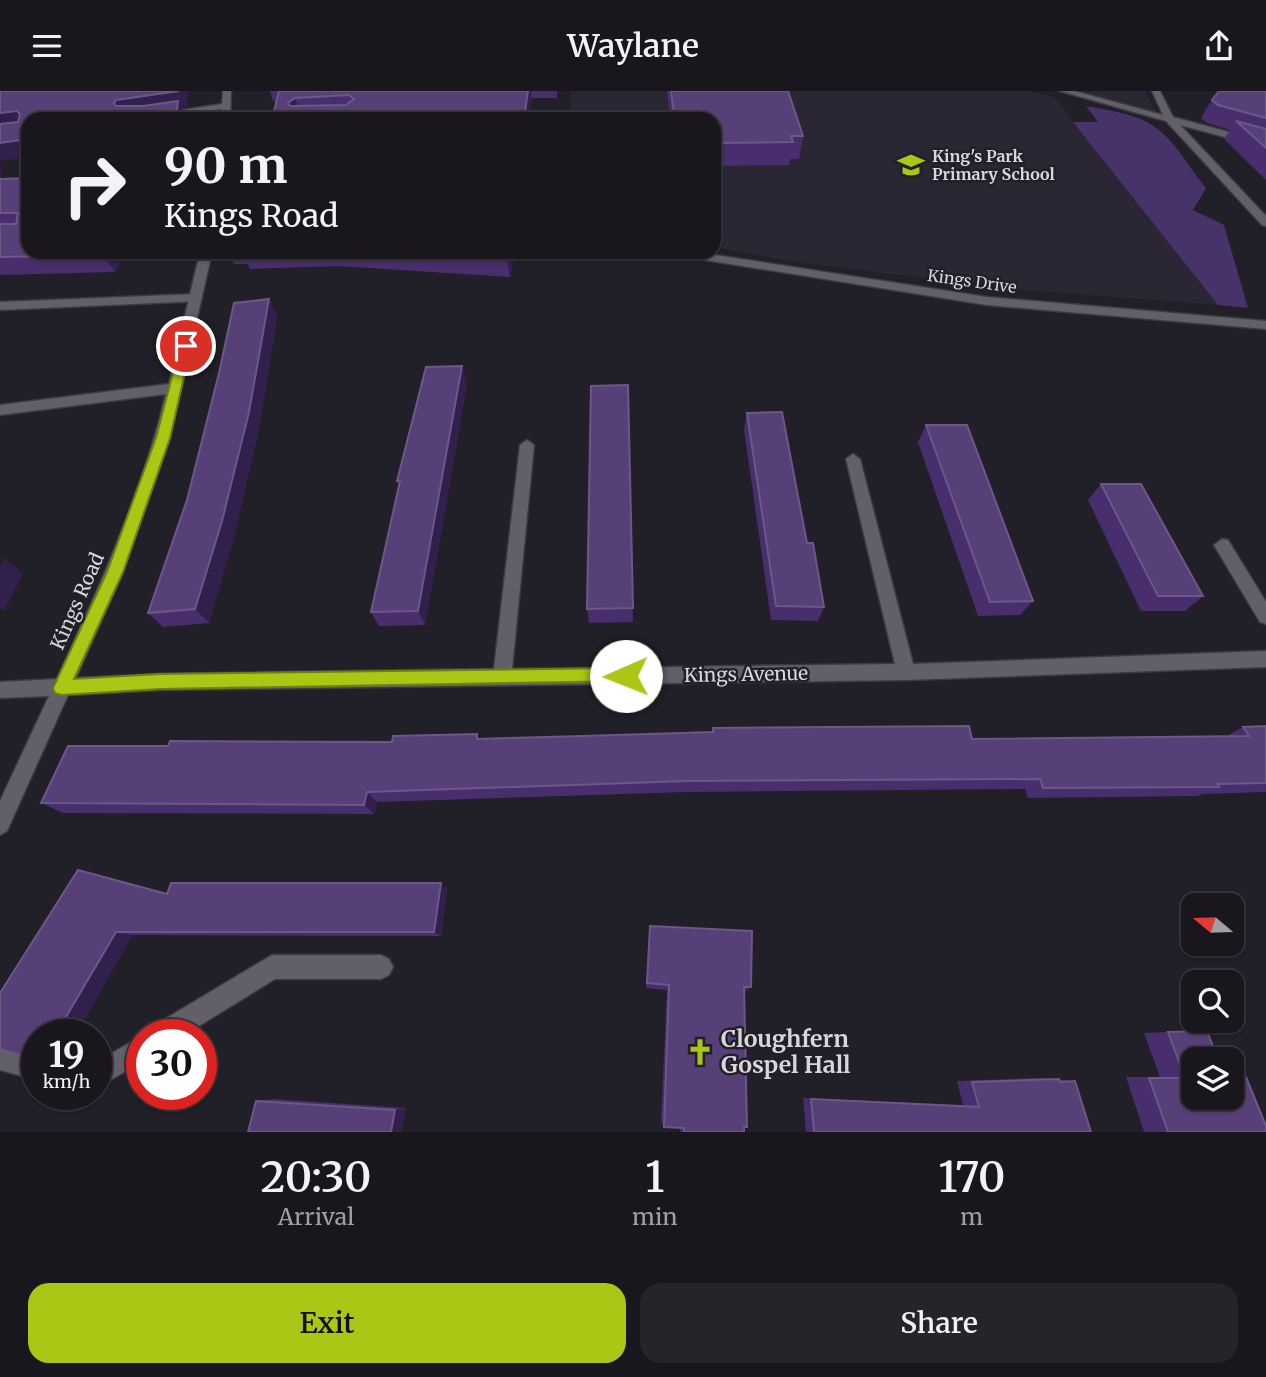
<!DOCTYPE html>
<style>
body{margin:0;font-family:Merriweather,serif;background:#26242a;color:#f1f3f6;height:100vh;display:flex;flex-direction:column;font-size:26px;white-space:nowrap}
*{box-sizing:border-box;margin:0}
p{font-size:23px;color:#9f9fa4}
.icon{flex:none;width:38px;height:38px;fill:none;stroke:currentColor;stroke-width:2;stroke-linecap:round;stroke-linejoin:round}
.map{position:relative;height:1041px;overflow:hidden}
.panel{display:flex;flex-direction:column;background:#19171d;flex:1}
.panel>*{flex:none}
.banner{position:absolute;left:21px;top:21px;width:700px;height:147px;border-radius:21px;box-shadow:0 2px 5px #0004,0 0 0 2px #37363b;background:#19171d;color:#f1f3f6;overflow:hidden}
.needle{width:46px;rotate:289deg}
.controls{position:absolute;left:1181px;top:802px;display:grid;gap:14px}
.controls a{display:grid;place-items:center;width:63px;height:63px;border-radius:14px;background:#19171d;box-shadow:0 2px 5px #0004,0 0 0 2px #37363b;font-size:35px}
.speed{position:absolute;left:21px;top:928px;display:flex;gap:14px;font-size:35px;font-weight:700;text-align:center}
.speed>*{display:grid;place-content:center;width:91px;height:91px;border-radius:50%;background:#19171d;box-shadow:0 2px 5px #0004,0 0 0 2px #37363b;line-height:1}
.speed small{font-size:18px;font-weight:400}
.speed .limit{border:10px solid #d22;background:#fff;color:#111}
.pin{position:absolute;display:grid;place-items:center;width:60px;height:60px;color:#fff;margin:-30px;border:4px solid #fff;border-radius:50%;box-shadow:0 2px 7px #0007}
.me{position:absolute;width:77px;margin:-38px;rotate:269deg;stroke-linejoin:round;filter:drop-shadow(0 0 5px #0008)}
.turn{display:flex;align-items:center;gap:24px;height:147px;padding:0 28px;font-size:32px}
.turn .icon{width:91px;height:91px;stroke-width:2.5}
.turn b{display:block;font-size:49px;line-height:60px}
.eta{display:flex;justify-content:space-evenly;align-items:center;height:119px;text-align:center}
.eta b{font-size:42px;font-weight:600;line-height:49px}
.cta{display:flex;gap:14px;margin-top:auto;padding:14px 28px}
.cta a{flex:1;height:80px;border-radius:21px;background:#abc614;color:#111;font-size:28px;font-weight:600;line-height:80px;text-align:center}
.cta a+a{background:#26242a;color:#f1f3f6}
header{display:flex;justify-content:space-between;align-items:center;height:91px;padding:0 28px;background:#19171d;font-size:32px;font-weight:600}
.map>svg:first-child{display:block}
</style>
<header><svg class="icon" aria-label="menu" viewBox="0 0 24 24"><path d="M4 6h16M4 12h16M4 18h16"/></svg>Waylane<svg class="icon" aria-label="share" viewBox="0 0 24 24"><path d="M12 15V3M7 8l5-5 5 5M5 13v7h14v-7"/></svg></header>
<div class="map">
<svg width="1266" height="1041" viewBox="0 0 1266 1041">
<rect width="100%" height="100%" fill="#211f27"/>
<g fill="#2b2634">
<polygon points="571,0 1030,0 1054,6 1218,214 1022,199 794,171 714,156 714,28 570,28"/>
<polygon points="1064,0 1145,0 1158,25"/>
</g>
<path fill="#473369" d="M1086,15C1107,19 1138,23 1155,36C1178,53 1189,77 1206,97L1193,119L1224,134L1248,217L1218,214L1073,31H1098Z"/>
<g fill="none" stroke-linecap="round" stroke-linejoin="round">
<defs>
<g id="lane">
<polygon points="196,203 202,207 200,210 0,219 0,211"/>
<polygon points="272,864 381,864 389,868 393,876 389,884 381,888 275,888 186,943 152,943 155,934"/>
<polygon points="142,945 142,971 96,997 96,971"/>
<polygon points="0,955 37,964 37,989 0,979"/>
</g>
<g id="street">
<polygon points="223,0 231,0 230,28 220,28 221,18 151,28 125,28 222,13"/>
<polygon points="1060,0 1074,0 1163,24 1152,0 1160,0 1173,26 1266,51 1266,57 1180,34 1266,125 1266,135 1262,134 1166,30"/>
<path d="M200,161H212L170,347L123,481L76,587L160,583L494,578L520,354L527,349L534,354L512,578L895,573L846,368L853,363L860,368L913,573L1266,560V576L906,589L160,599L68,604L7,740L0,744V710L49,605L0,607V591L57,588C100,495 142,402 166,303L0,324V314L169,293Z"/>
<polygon points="668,161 696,161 987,206 1266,230 1266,238 987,214 674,164"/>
<polygon points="1222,448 1228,449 1266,511 1266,533 1260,531 1214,454"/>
</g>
</defs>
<use href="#lane" stroke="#3c3a41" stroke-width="3"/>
<use href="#street" stroke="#3c3a41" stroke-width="3"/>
<use href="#lane" fill="#625f69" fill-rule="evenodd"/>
<use href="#street" fill="#625f69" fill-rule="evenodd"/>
</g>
<g fill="#482e6c">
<polygon points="270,0 557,0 557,7 531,7 528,28 272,28 277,10 273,10"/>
<polygon points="667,0 788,0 803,45 799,68 790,68 789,74 718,75 717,85 714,85 714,28 661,28 661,23 670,22"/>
<polygon points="1266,0 1266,89 1224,48 1230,39 1207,32 1201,27 1212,9"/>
<polygon points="0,88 128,161 115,181 0,184"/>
<polygon points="228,161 515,161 510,186 338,175 250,178 248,173 234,173"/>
<polygon points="269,208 277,225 259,337 234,446 209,532 163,536 148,522"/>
<polygon points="462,275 467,292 425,534 379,535 371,521 399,395 397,390"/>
<polygon points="628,294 633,531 589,532 587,518"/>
<polygon points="747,322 807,452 824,516 818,530 771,529 744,338"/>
<polygon points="926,334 1033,510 1020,524 978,525 918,351"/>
<polygon points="1101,393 1203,505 1185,520 1141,520 1088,409"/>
<polygon points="1266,635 1266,701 1203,703 1197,705 1028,707 1025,698 685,701 377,711 374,723 63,722 41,712 168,655 392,651 712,641 713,637 972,648 1225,646 1243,636"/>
<polygon points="447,797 441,845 132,844 76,943 37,943 0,902 167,803"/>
<polygon points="650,835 751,896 744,901 744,1041 680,1041 680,1037 664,1036 661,1030 667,899 646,897"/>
<polygon points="1168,941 1232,1006 1232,985 1246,986 1266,1041 1144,1041 1126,986 1160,986 1144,942"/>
<polygon points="1040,987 1075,990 1091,1041 806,1041 803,1007 963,1014 957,990"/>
<polygon points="273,1008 406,1017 401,1041 256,1010"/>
</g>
<g fill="#32204c">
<polygon points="179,0 188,0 187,16 181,17 186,26 186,28 125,25 114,12 116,9"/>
<polygon points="528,0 531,0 531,7 528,28 524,28"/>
<polygon points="295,7 301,22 293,28 288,12"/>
<polygon points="17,20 28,36 0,39 0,22"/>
<polygon points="28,48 28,66 0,70 2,86 0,87 0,52"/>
<polygon points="105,161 128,161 115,181 103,164"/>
<polygon points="509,161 515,161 510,186 507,169"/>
<polygon points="269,208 277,225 259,337 234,446 209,532 195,518"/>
<polygon points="462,275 467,292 425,534 418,520"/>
<polygon points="4,467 23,482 4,520 0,517 0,475"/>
<polygon points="367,701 377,711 374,723 364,714"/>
<polygon points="441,792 447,797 441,845 434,841"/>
<polygon points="116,841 132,844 76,943 56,943"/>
<polygon points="406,1017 401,1041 391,1041 395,1019"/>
</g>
<g fill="#574078" stroke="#6b5788" stroke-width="2" fill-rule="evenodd">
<polygon points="0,0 179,0 116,9 114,12 116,15 143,15 178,10 176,27 28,28 28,48 0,52 0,33 18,31 20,23 17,20 0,22"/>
<path d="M279,0H528L524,28H272ZM349,4L354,8L346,14L290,15L288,12L295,7Z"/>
<polygon points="671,0 788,0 803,45 791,45 793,51 718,52 720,61 714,61 714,28 661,28 661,23 674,22"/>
<polygon points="1219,0 1266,0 1266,27 1218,14 1212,9"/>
<polygon points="1236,30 1266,38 1266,57"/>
<polygon points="28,87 28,161 105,161 103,164 0,166 0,133 16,133 18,122 0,122 0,88"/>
<polygon points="378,161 509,161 507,169"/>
<polygon points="269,208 249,321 222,430 195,518 148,522 187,409 219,282 234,212"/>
<polygon points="462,275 418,520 371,521 400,390 397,390 426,276"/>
<polygon points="628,294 633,517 587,518 591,295"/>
<polygon points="782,321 807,452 813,452 824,516 776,515 747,322"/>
<polygon points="926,334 967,334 1033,510 990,511"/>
<polygon points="1101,393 1141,393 1203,505 1158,505"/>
<polygon points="969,635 972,648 1249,645 1243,636 1266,635 1266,692 1218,693 1219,696 1043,697 1040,688 687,690 367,701 364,714 41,712 68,655 168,655 170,650 392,651 393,645 477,643 477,648 582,645 713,641 713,637"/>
<polygon points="78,779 167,803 171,792 441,792 434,841 116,841 56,943 37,943 37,969 0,958 0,902"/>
<polygon points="650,835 752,840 751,896 744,896 747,1036 744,1036 744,1041 684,1041 684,1037 664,1036 669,894 647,892"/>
<polygon points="1207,940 1218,968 1194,968 1194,1006 1232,1006 1232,986 1246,986 1266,1035 1266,1041 1168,1041 1149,987 1185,987 1168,941"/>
<polygon points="1059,988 1060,991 1075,990 1091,1041 814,1041 811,1008 979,1016 972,991"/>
<polygon points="256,1010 395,1019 391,1041 248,1041"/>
</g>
<polygon fill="#abc614" stroke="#6f810d" stroke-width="2" points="186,251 191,255 170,347 123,481 74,588 160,583 626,577 632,579 635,585 632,590 160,598 61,604 55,602 53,597 107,481 156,347 180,255"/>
<defs>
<symbol id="school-bare" viewBox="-9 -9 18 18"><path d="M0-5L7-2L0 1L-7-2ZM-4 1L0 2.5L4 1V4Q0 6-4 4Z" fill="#abc614" stroke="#211f27" stroke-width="2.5" paint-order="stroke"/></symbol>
<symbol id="church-bare" viewBox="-9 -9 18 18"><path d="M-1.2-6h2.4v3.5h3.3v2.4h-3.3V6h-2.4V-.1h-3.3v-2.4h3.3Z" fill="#abc614" stroke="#211f27" stroke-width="2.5" paint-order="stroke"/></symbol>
</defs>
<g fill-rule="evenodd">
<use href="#school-bare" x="892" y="55" width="38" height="38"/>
<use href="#church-bare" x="681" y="942" width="38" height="38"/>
</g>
<g text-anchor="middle" stroke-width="5" stroke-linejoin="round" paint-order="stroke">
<g font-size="16" font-weight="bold" fill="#d7d6db" stroke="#211f27" text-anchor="start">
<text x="932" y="71">King's Park<tspan x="932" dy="18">Primary School</tspan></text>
</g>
<g font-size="16" fill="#d7d6db" stroke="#211f27">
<text transform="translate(972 190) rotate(8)" y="6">Kings Drive</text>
</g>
<g font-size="19" fill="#d7d6db" stroke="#211f27">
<text transform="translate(77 510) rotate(-66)" y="7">Kings Road</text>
<text transform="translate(746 583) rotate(-1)" y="7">Kings Avenue</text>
</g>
<g font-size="23" font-weight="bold" fill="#d7d6db" stroke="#211f27" text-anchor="start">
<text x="721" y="956">Cloughfern<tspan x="721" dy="26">Gospel Hall</tspan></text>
</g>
</g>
</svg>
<div class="controls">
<a><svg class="needle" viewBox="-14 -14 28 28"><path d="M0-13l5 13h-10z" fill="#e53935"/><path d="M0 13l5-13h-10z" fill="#9f9fa4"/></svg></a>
<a><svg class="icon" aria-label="search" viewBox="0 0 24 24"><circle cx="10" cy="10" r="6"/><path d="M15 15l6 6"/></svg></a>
<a><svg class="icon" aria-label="layers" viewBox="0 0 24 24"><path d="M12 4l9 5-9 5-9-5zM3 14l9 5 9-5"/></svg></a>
</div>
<div class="speed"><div>19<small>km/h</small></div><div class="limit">30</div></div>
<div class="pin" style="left:186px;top:255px;background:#d93025"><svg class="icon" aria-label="arrive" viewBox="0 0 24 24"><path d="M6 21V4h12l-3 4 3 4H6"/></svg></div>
<svg class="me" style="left:626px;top:585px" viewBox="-20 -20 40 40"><circle r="19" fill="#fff"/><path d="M0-13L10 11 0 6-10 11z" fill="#abc614"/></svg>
<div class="banner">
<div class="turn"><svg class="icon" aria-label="right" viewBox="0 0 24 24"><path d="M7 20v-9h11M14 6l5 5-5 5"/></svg><div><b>90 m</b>Kings Road</div></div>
</div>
</div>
<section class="panel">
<div class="eta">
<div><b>20:30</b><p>Arrival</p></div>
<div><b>1</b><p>min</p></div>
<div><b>170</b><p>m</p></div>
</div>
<div class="cta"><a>Exit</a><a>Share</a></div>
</section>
